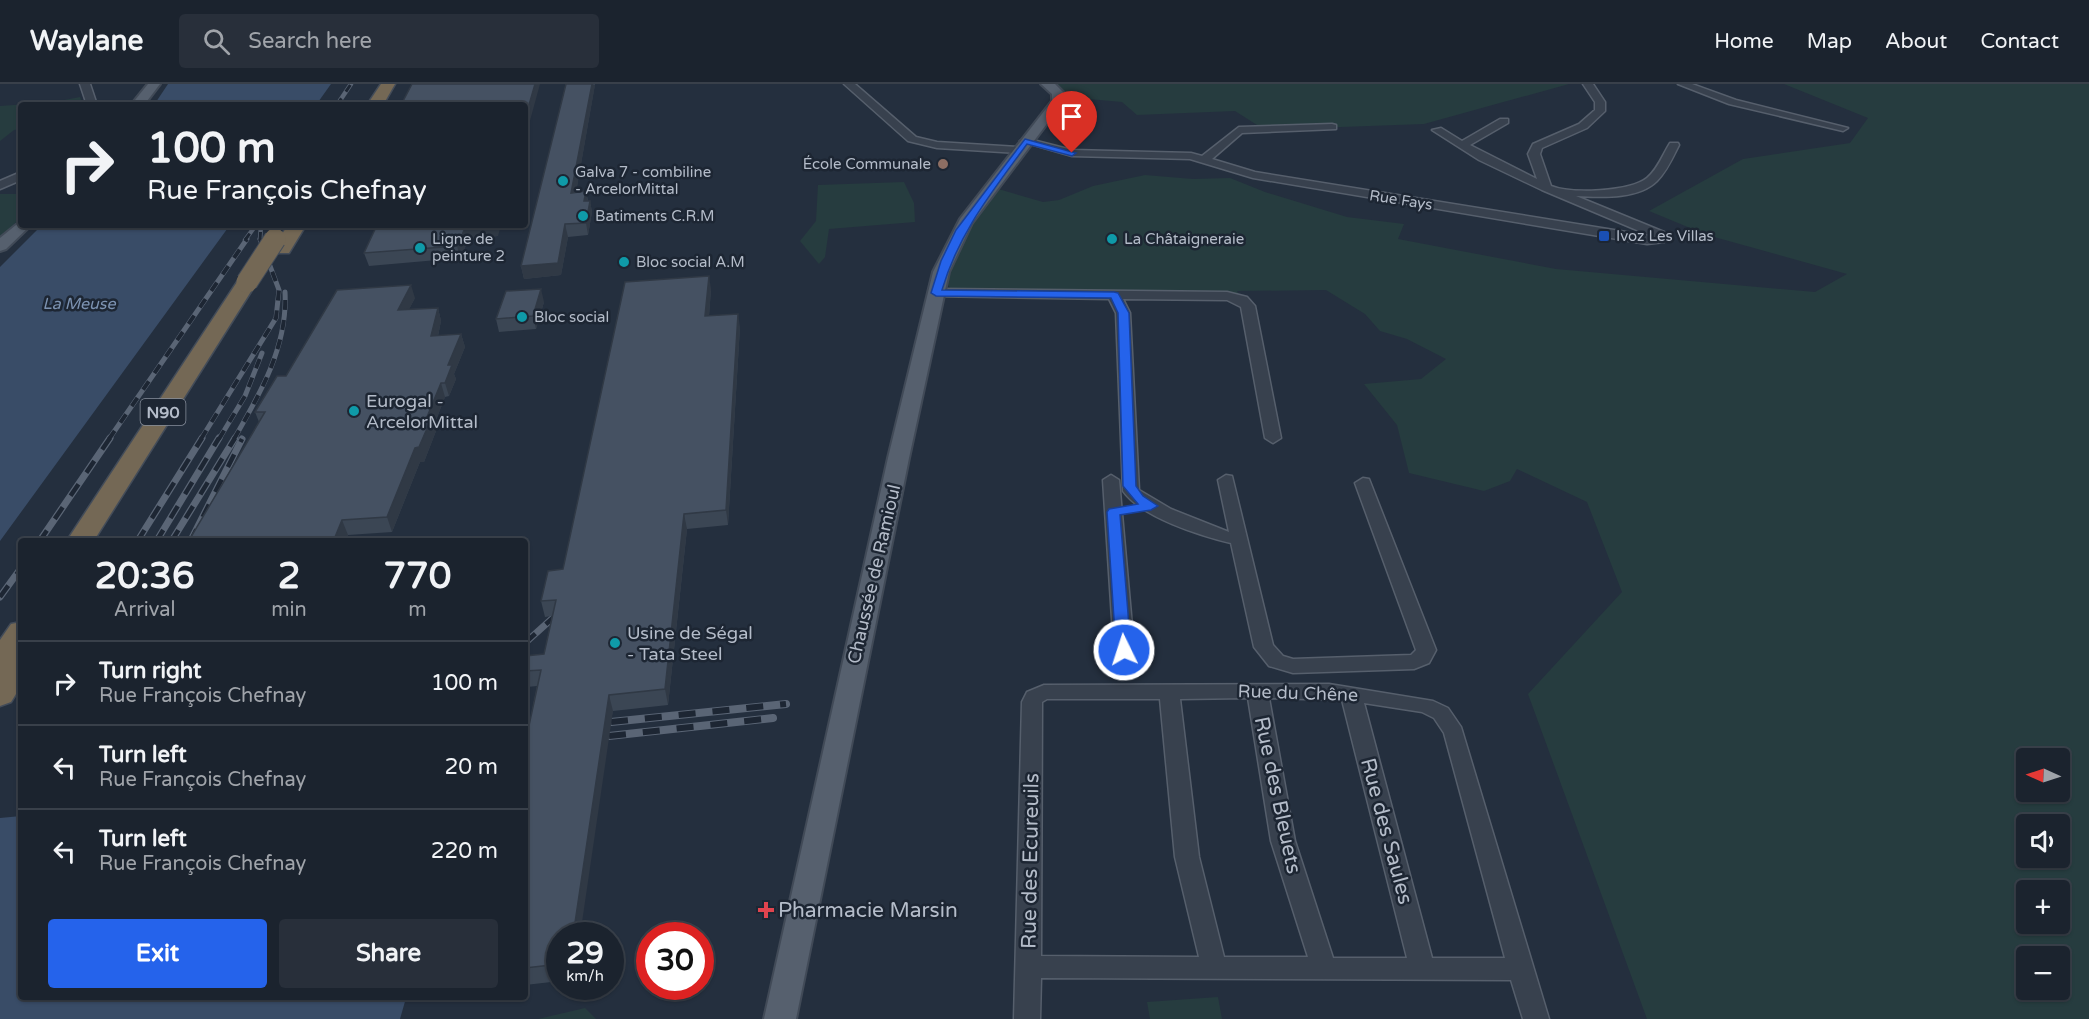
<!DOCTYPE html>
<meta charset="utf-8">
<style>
body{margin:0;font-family:"Varela Round",sans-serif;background:#282f3a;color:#f1f3f6;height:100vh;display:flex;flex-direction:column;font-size:22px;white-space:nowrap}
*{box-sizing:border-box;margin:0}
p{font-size:20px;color:#a0a4aa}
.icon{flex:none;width:33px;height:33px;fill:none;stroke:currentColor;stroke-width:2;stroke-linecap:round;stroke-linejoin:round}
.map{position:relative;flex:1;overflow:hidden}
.drawer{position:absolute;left:18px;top:454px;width:510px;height:462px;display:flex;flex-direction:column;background:#1b232e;border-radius:6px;box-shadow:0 2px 4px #0004,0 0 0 2px #39404a}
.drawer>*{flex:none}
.banner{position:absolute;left:18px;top:18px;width:510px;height:126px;border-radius:6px;box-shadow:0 2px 4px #0004,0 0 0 2px #39404a;background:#1b232e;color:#f1f3f6;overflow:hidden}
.needle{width:39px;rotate:273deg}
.tools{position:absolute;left:2016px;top:664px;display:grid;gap:12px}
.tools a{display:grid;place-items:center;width:54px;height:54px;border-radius:6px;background:#1b232e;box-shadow:0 2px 4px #0004,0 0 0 2px #39404a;font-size:30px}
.speed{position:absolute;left:546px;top:838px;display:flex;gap:12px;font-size:30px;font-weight:700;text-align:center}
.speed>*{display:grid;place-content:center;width:78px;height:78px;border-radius:50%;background:#1b232e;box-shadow:0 2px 4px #0004,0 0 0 2px #39404a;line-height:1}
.speed small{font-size:15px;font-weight:400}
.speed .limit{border:9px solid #d22;background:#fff;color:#111}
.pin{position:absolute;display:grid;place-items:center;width:51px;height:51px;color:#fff;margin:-62px -26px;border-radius:50% 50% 50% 0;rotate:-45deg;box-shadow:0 0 6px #0007}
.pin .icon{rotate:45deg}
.me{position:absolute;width:66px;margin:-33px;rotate:356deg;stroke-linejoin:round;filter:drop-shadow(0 0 4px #0008)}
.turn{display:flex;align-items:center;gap:21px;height:126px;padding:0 30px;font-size:27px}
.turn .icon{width:78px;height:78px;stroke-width:2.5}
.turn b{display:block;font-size:42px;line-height:51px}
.eta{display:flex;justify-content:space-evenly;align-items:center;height:102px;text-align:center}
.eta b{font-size:36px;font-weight:800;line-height:42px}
.primary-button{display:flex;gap:12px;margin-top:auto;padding:12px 30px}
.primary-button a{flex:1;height:69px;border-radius:6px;background:#2563eb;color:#fff;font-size:24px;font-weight:800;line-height:69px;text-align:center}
.primary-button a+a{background:#282f3a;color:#f1f3f6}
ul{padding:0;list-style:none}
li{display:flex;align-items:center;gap:18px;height:84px;padding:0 30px;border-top:2px solid #39404a}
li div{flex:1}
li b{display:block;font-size:22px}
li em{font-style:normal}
header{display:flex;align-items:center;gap:36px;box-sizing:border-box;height:84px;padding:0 30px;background:#1b232e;border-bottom:2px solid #39404a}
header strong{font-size:28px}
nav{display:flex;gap:33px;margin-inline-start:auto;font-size:21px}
.search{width:420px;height:54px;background:#282f3a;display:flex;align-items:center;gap:15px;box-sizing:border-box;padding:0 21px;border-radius:6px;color:#a0a4aa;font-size:22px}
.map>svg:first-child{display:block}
</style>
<header>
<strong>Waylane</strong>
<div class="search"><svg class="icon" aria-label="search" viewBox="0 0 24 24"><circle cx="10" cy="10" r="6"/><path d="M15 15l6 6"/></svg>Search here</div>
<nav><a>Home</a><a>Map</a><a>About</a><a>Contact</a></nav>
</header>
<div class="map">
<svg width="2089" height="935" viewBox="0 0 2089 935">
<rect width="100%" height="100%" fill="#242f3e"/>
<g fill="#263c3f" fill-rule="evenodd">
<polygon points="1053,0 1569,0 1424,40 1314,44 1257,41 1235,27 1137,31 1122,18 1066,13"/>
<path d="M1784,0H2089V935H1647L1528,610L1622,508L1587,418L1517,385L1510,397L1484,407L1409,389L1397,341L1364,300L1421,295L1446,275L1407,255L1380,247L1365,230L1326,206L1237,207L1239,210L961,207L950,204L945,197L957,162L995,104L1043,118L1059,116L1093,102L1145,91L1193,95L1230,94L1265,108L1347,133L1404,140L1398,155L1556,185L1815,208L1847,190L1707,151L1649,127L1743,75L1850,59L1868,34ZM2026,675H2060V708H2026ZM2026,741H2060V774H2026ZM2026,807H2060V840H2026ZM2026,873H2060V906H2026Z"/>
<polygon points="80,13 83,21 21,21 21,45 14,46 0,57 0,22 54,18"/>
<polygon points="904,98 914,119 915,138 829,145 825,173 819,180 800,157 816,137 818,101"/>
<polygon points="0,110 21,110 21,133 0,154"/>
<polygon points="1218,913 1222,935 1150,935 1147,918"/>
<polygon points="585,924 596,935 538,935"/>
</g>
<g fill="#394c67">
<polygon points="168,0 331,0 316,21 154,21"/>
<polygon points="42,141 230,141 0,457 0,183"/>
<polygon points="21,732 21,914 406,914 400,935 0,935 0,734"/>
</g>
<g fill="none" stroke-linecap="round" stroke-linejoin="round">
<defs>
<g id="minor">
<polygon points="80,0 90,0 97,21 87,21"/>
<polygon points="844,0 855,0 916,53 937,58 1018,63 1023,66 1018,69 937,64 908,57"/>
<path d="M1583,0H1593L1605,18V27L1587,44L1542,64L1540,70L1551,102C1570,110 1630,108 1647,94C1658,85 1663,70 1670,59H1678L1679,61C1673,73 1667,87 1657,97C1638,116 1600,113 1576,112L1664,148V158L1647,160L1253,94L1190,75L1072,72L1020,57L1025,54L1072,66L1191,69L1202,72L1239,43L1332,40L1336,41V45L1242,49L1212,75L1255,88L1651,152L1542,106L1479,76L1432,46L1441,44L1462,57L1500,35H1508V39L1470,61L1537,95L1528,70L1533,60L1579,40L1595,26V18Z"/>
<polygon points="1678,0 1692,0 1736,16 1848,44 1843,47 1729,20"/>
<polygon points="21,88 21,96 0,105 0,97"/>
<path d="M936,205L1227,208L1247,213L1255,222L1281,354L1273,359L1265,354L1241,223L1227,216L1123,215L1130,229L1139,406L1171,425L1229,448L1218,396L1226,391L1232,392L1273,561L1283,572L1293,575L1411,571L1416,566L1355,399L1363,394L1369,395L1436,566L1429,579L1414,585L1293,589L1269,582L1254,563L1231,459C1201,452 1141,433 1123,407L1116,229L1109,215L931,212L929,209Z"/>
<path d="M1111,391L1119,396L1134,564L1149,580L1146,585C1132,589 1121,577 1114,566L1103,396Z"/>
<path d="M1329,600L1433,617L1448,624L1461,643L1549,935H1523L1511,896L1041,894L1040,935H1014L1022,618L1027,608L1044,601ZM1248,614L1271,757L1308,873H1224L1199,773L1180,615ZM1269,614L1342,616L1407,874H1333L1295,757ZM1047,615H1160L1175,773L1199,873L1041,872L1042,618ZM1364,619L1422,628L1434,634L1444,649L1505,874H1432Z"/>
</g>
<g id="major">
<polygon points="148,0 160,0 144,21 131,21"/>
<polygon points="1041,0 1055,0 1064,9 1064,17 972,139 949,188 909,374 796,935 764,935 888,374 933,188 960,135 1052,17 1052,10"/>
<polygon points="21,137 21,141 31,141 6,165 0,167 0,154"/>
</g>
<g id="highway">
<polygon points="381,0 395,0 383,21 367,21"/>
<polygon points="288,141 306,141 289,169 275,169 272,165"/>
<polygon points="247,192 254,194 257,198 93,458 66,458 237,198 240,194"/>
<polygon points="21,538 21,602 11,618 0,622 0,556 11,540"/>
</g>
</defs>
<use href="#minor" stroke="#565f6c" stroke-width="3"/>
<use href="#major" stroke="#414a57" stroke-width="4"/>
<use href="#highway" stroke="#434c59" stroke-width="3"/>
<use href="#minor" fill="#38414e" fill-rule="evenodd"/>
<use href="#major" fill="#56606e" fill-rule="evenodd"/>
<use href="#highway" fill="#746855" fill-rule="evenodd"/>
<defs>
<g id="rail-far3">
<polyline points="337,21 351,0"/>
<polyline points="245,156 256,141"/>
<polyline points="260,156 261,141"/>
</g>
<g id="rail-far2">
<polyline points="109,355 247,155"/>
<polyline points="201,355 276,234 279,206 260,155"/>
<polyline points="219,355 245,312 262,269"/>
<path d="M234,355C260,310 288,262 285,208"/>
</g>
<g id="rail-far1">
<polyline points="39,458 110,354"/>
<polyline points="137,458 202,354"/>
<polyline points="156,458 219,354"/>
<polyline points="171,458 235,354"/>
<polyline points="190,458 242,355"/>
<polyline points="0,513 21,484"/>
<polyline points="525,559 555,532"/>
</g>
<g id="rail">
<polyline points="611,638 786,620"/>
<polyline points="609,652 773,634"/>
</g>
</defs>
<use href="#rail-far3" stroke="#5a6575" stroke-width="4.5"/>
<use href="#rail-far2" stroke="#5a6575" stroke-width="5"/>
<use href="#rail-far1" stroke="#5a6575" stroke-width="7"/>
<use href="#rail" stroke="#5a6575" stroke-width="8"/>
<use href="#rail-far3" stroke="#1d2633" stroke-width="3" stroke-dasharray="8" stroke-linecap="butt"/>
<use href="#rail-far2" stroke="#1d2633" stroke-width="4" stroke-dasharray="10" stroke-linecap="butt"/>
<use href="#rail-far1" stroke="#1d2633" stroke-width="4.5" stroke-dasharray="14" stroke-linecap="butt"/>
<use href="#rail" stroke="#1d2633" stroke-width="6" stroke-dasharray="17" stroke-linecap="butt"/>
<defs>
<polyline id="highway-bridge-far1" points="274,156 276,154"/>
<polyline id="highway-bridge" points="247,198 275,155"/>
</defs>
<use href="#highway-bridge-far1" stroke="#434c59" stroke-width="18" stroke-linecap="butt"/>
<use href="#highway-bridge" stroke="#434c59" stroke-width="23" stroke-linecap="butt"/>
<use href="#highway-bridge-far1" stroke="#746855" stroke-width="16"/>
<use href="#highway-bridge" stroke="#746855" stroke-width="21"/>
</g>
<g fill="#3b4654">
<polygon points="566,0 595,0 576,108 586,107 588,117 590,117 592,128 588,151 568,153 561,191 524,195 521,182"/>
<polygon points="377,141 498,152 469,155 460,174 369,182 364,169"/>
<polygon points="711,205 709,232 740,243 728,441 687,445 668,621 613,627 560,852 560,897 525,901 525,660 537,602 527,603 525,598 525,573 544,570 552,532 545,533 541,517 563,485"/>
<polygon points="415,214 409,225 438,224 441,237 438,252 461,250 465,263 454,290 456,295 449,312 445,313 434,341 436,347 424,378 420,378 392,448 348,451 345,458 188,458 259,338 255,328 286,292"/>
<polygon points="544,218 536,245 499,248 496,235"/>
</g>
<g fill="#303945">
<polygon points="535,0 543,0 540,0 525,55 525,35"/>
<polygon points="592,0 595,1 574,120 571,109"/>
<polygon points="586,107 588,118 584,117"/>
<polygon points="590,117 592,128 588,151 586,139"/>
<polygon points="565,140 568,153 561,191 524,195 521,182"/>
<polygon points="482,141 501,141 498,152 469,155 460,174 457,162 466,142"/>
<polygon points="709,192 711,205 708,245 705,232"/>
<polygon points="411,201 415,214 402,239 398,226"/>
<polygon points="541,205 544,218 536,245 533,232"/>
<polygon points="438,224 441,237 435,266 431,252"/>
<polygon points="738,230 740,243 728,441 726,426"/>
<polygon points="461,250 465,263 454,290 456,295 449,312 445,299 448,281"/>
<polygon points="441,299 445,313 434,341 436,347 424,378 420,378 392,448 387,433"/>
<polygon points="684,430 687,445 668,621 665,605"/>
<polygon points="342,436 348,451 345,458 333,458"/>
<polygon points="609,611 613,627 580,852 573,852"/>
</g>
<g fill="#455162" stroke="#303945" stroke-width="1.5">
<polygon points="412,0 535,0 525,35 525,21 401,21"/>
<polygon points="566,0 592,0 571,109 586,107 584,117 590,117 586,139 565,140 558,179 521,182"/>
<polygon points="377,141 482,141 466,142 457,162 364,169"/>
<polygon points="709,192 705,232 738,230 726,426 684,430 665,605 609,611 573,852 560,852 560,880 525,884 525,660 541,586 525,587 525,572 544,570 556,516 541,517 548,487 563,485 625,198"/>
<polygon points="411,201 398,226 438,224 431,252 461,250 448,281 452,281 445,299 441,299 427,333 432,333 419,363 415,364 387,433 342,436 333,458 188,458 265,328 255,328 277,292 286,292 337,206"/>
<polygon points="541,205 533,232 496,235 506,207"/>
</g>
<path fill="#2563eb" stroke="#184099" stroke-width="1.5" d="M1025,55L1076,69L1072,72L1027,60C992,108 959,148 942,206L1114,208L1118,209L1129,229L1136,402L1143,412L1158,422L1151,426L1120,431L1131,566L1124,571L1116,566L1107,428L1109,425L1138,420L1123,402L1118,229L1111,214L936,212L931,209L941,177L956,146Z"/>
<circle fill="#8d6e63" stroke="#1d2633" stroke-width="2" cx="943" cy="80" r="6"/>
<g fill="#0f9aa8" stroke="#1d2633" stroke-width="2">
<circle cx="563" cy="97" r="6"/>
<circle cx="583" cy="132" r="6"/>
<circle cx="1112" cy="155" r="6"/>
<circle cx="420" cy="164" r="6"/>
<circle cx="624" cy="178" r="6"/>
<circle cx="522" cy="233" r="6"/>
<circle cx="354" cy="327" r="6"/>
<circle cx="615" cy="559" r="6"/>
</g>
<rect fill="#1a4fb4" stroke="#1d2633" stroke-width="2" x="1598" y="146" width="12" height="12" rx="3"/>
<path fill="#e0444e" stroke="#1d2633" stroke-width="2" d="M763 817h6v6h6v6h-6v6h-6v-6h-6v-6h6z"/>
<g text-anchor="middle" stroke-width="5" stroke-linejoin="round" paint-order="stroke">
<g font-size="15" fill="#b4bcc9" stroke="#1d2633" text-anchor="start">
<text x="931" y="85" text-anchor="end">École Communale</text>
<text x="575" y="93">Galva 7 - combiline<tspan x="575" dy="17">- ArcelorMittal</tspan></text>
<text x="595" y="137">Batiments C.R.M</text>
<text x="1616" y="157">Ivoz Les Villas</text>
<text x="432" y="160">Ligne de<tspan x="432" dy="17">peinture 2</tspan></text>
<text x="1124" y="160">La Châtaigneraie</text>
<text x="636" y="183">Bloc social A.M</text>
<text x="534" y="238">Bloc social</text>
</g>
<g font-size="15" fill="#b4bcc9" stroke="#1d2633">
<text transform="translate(1401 116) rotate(9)" y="5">Rue Fays</text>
</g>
<g font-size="16" font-style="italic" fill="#7c92b1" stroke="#1d2633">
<text x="79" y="225">La Meuse</text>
</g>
<rect fill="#1d2633" stroke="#878f9c" stroke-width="1.5" x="140.5" y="315" width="45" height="26" rx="4.5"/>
<g font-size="16" font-weight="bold" fill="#b4bcc9">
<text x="163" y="334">N90</text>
</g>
<g font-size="18" fill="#b4bcc9" stroke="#1d2633" text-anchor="start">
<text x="366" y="323">Eurogal -<tspan x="366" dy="21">ArcelorMittal</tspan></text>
<text x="627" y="555">Usine de Ségal<tspan x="627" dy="21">- Tata Steel</tspan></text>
</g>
<g font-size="18" fill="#b4bcc9" stroke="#1d2633">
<text transform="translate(874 490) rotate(-77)" y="6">Chaussée de Ramioul</text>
<text transform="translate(1298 609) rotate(2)" y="6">Rue du Chêne</text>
</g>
<g font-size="21" fill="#b4bcc9" stroke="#1d2633">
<text transform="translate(1278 711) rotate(78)" y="7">Rue des Bleuets</text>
<text transform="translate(1387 747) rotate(75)" y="7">Rue des Saules</text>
<text transform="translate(1030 777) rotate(-89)" y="7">Rue des Ecureuils</text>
</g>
<g font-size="21" fill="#b4bcc9" stroke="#1d2633" text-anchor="start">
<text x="778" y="833">Pharmacie Marsin</text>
</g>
</g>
</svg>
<div class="tools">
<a><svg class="needle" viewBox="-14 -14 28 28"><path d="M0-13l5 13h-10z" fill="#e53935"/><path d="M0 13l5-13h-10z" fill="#a0a4aa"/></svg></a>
<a><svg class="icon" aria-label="sound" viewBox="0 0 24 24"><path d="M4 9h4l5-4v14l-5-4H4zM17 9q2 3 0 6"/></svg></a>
<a>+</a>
<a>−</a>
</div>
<div class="speed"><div>29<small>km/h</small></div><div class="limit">30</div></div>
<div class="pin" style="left:1072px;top:69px;background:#d93025"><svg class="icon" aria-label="arrive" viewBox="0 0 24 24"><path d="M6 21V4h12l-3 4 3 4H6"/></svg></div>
<svg class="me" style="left:1124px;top:566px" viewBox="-20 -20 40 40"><circle r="17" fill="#2563eb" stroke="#fff" stroke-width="3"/><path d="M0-11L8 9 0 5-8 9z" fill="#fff"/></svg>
<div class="banner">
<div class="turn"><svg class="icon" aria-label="right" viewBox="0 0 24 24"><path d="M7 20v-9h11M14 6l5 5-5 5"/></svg><div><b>100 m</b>Rue François Chefnay</div></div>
</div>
<section class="drawer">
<div class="eta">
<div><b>20:36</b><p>Arrival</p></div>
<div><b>2</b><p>min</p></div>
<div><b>770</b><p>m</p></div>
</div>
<ul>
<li><svg class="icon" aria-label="right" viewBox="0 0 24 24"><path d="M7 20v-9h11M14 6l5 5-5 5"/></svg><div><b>Turn right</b><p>Rue François Chefnay</p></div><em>100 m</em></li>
<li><svg class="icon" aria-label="left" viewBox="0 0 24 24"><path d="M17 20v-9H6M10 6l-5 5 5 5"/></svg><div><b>Turn left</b><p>Rue François Chefnay</p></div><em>20 m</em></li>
<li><svg class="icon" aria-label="left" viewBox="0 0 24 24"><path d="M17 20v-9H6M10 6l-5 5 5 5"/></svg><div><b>Turn left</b><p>Rue François Chefnay</p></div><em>220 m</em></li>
</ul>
<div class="primary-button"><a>Exit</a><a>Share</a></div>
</section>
</div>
